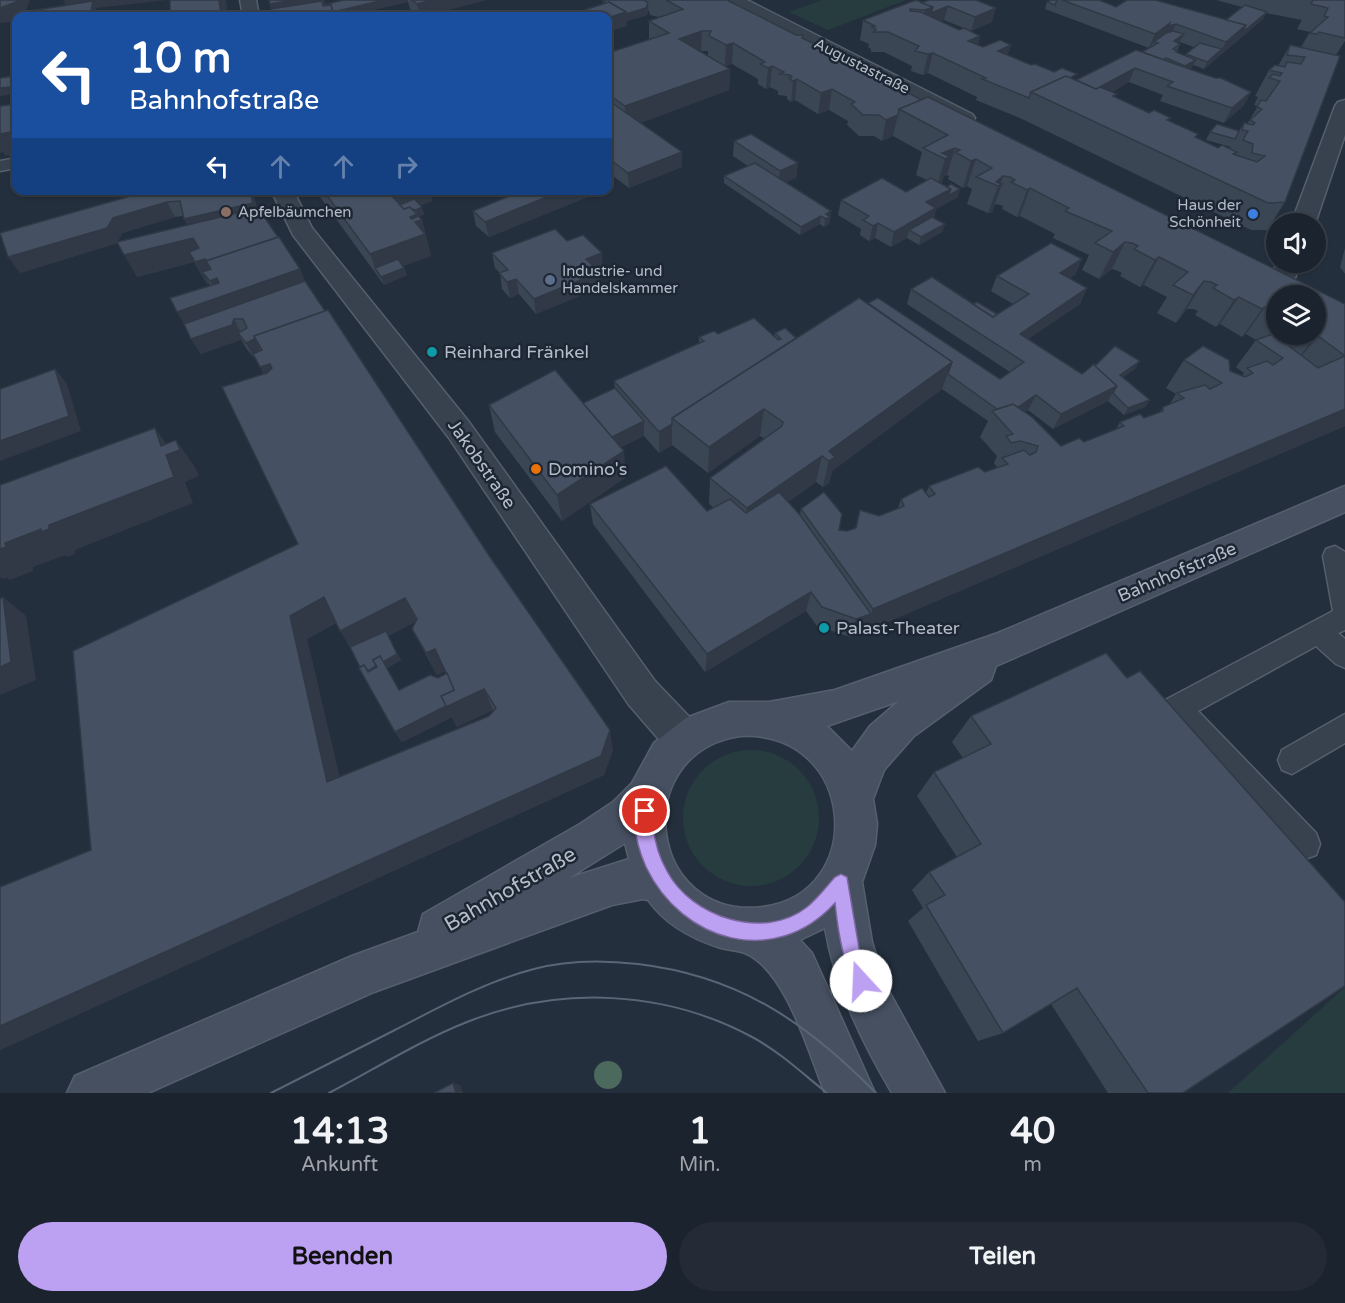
<!DOCTYPE html>
<html lang="de">
<meta charset="utf-8">
<style>
body{margin:0;font-family:"Varela Round",sans-serif;background:#242b36;color:#f1f3f6;height:100vh;display:flex;flex-direction:column;font-size:22px;white-space:nowrap}
*{box-sizing:border-box;margin:0}
p{font-size:20px;color:#a0a4aa}
.icon{flex:none;width:33px;height:33px;fill:none;stroke:currentColor;stroke-width:2;stroke-linecap:round;stroke-linejoin:round}
.map{position:relative;height:1093px;overflow:hidden}
.panel{display:flex;flex-direction:column;background:#1b232e;flex:1}
.panel>*{flex:none}
.guide{position:absolute;left:12px;top:12px;width:600px;height:183px;border-radius:12px;box-shadow:0 2px 4px #0004,0 0 0 2px #39404a;background:#1a4fa0;color:#fff;overflow:hidden}
.controls{position:absolute;left:1266px;top:213px;display:grid;gap:12px}
.controls a{display:grid;place-items:center;width:60px;height:60px;border-radius:50%;background:#1b232e;box-shadow:0 2px 4px #0004,0 0 0 2px #39404a;font-size:30px}
.pin{position:absolute;display:grid;place-items:center;width:51px;height:51px;color:#fff;margin:-26px;border:3px solid #fff;border-radius:50%;box-shadow:0 2px 6px #0007}
.me{position:absolute;width:66px;margin:-33px;rotate:340deg;stroke-linejoin:round;filter:drop-shadow(0 0 4px #0008)}
.turn{display:flex;align-items:center;gap:21px;height:126px;padding:0 18px;font-size:27px}
.turn .icon{width:78px;height:78px;stroke-width:2.5}
.turn b{display:block;font-size:42px;line-height:51px}
.lanes{display:flex;align-items:center;height:57px;padding:0 18px;background:#0003;justify-content:center;gap:30px;direction:ltr}
.lanes .off{opacity:.35}
.eta{display:flex;justify-content:space-evenly;align-items:center;height:102px;text-align:center}
.eta b{font-size:36px;font-weight:800;line-height:42px}
.primary-button{display:flex;gap:12px;margin-top:auto;padding:12px 18px}
.primary-button a{flex:1;height:69px;border-radius:36px;background:#bca0f2;color:#111;font-size:24px;font-weight:800;line-height:69px;text-align:center}
.primary-button a+a{background:#242b36;color:#f1f3f6}
.map>svg:first-child{display:block}
</style>
<div class="map">
<svg width="1345" height="1093" viewBox="0 0 1345 1093">
<rect width="100%" height="100%" fill="#242f3e"/>
<g fill="#263c3f">
<polygon points="822,0 906,0 828,30 789,12"/>
<circle cx="751" cy="818" r="68"/>
<polygon points="1345,987 1345,1093 1228,1093"/>
</g>
<g fill="none" stroke-linecap="round" stroke-linejoin="round">
<defs>
<g id="lane">
<polygon points="16,158 16,168 0,171 0,161"/>
<polygon points="1335,546 1345,552 1345,630 1338,633 1345,639 1345,668 1336,664 1316,646 1198,711 1316,833 1320,844 1316,855 1305,859 1294,855 1174,724 1147,737 1137,733 1133,724 1137,715 1333,611 1323,556 1326,549"/>
<polygon points="1345,714 1345,743 1292,774 1282,770 1278,760 1282,750"/>
</g>
<g id="street">
<polygon points="240,0 256,0 259,16 243,16"/>
<polygon points="726,0 747,0 972,114 975,118 972,122 958,122"/>
<polygon points="1345,100 1345,135 1315,224 1291,224 1335,106 1338,102"/>
<polygon points="271,190 293,190 312,228 469,422 655,681 697,725 702,738 697,751 683,756 669,751 629,705 449,438 293,235"/>
<polygon points="1277,262 1301,262 1292,286 1283,289 1274,286 1270,281"/>
</g>
<path id="secondary" d="M1345,486V512L996,666L991,680L914,736L884,770L873,799L877,824L875,845L862,882L872,942L885,984L945,1093H892C862,1042 835,987 825,928L800,940L812,953L875,1093H825C809,1054 786,970 745,953C737,950 727,950 718,947C690,938 665,924 648,900L643,899L612,905L374,992L148,1093H67L75,1076L352,956L418,932L423,914L580,824L613,802L632,783L654,743L686,718L729,702H769L835,690L998,633ZM899,701L870,726L852,751L827,726ZM740,736C857,730 868,894 763,907C648,921 627,753 740,736ZM625,843L629,859L569,878Z"/>
</defs>
<use href="#lane" stroke="#565f6c" stroke-width="3"/>
<use href="#street" stroke="#565f6c" stroke-width="3"/>
<use href="#secondary" stroke="#565f6c" stroke-width="3"/>
<use href="#lane" fill="#38414e" fill-rule="evenodd"/>
<use href="#street" fill="#38414e" fill-rule="evenodd"/>
<use href="#secondary" fill="#465061" fill-rule="evenodd"/>
<g stroke="#5a6575" stroke-width="2">
<path d="M271,1093C312,1072 352,1052 393,1031C438,1008 484,982 534,969C567,960 603,960 638,964C739,976 806,1022 876,1093"/>
<path d="M329,1093C375,1069 419,1041 467,1022C560,985 666,990 754,1038C781,1053 803,1074 827,1093"/>
</g>
</g>
<circle fill="#4b6a5d" cx="608" cy="1075" r="14"/>
<g fill="#3b4654" fill-rule="evenodd">
<polygon points="269,0 324,0 325,5 344,0 486,0 424,16 419,16 410,9 408,2 345,16 273,16"/>
<path d="M607,0H727L796,35H803V39L890,84L909,89L908,93L1345,304V426L864,632L850,637L817,626L806,611L705,672L593,524L590,504L707,511L714,508L709,504L710,478L765,439L760,436L708,473L672,445L659,453L644,436L621,447L626,477L562,521L495,432L489,405L583,403L615,388L614,381L699,343V337L718,334L774,337L775,333L796,338L868,303L1000,379L1010,372L907,304L911,289L973,304L997,314L1013,304L991,291L997,276L1082,259L1075,275L1069,278L1087,288L1080,304L1028,339L1082,374L1095,366L1135,369L1123,377L1150,400L1145,407L1124,415L1108,401L1053,429L1028,410L1025,412L1061,446L1084,442L1116,429L1120,422L1144,418L1160,412L1163,407L1169,405L1176,394L1166,388L1184,360L1230,371L1242,376L1244,373L1236,367L1256,340L1246,334L1242,337L1220,324L1216,327L1195,315L1198,311L1194,309H1187L1176,323L1157,313L1167,297L1144,285L1140,287L1120,276L1122,273L1118,271L1112,269L1099,279L1082,270L1089,255L1053,238L1055,234L1020,216L1017,217L1002,209L1003,206L1000,205L995,204L992,212L988,213L967,204L972,189L967,186L963,188L948,179L949,176L947,175L944,176L941,184L958,197L936,209L934,218L945,224L942,232L919,245L907,238L891,247L875,238L869,241L860,235L861,229L838,215L841,200L906,192L927,180L916,175L922,152L893,136L882,141L874,136H859L847,125L848,121L829,110L818,114L795,100L791,102L787,99V96L778,95V91L770,87L766,89L758,84V79L732,64L725,66L708,56V51H700L730,69L729,90L640,123L682,152V167L629,188L608,172V53L649,39V21L659,17L650,15L649,11L648,10L647,15L627,21V26L608,16H572V14L603,4V1ZM1276,296L1316,334H1276ZM942,389L988,421L980,437L997,456L994,463L997,467L985,472L929,486L926,493L901,499L898,508L879,516L860,510L855,529L847,531L839,530L801,509L800,515L788,502L816,482L823,487L829,483L832,471Z"/>
<path d="M929,0L992,22L971,31L944,20L940,22L959,30L980,36L978,45L1008,55L1031,65L1054,72L1076,80L1149,48L1045,9L1047,2L1051,0H1100L1116,7L1226,20L1242,7L1216,0H1345V41L1336,55L1285,202L1267,230H1251L1022,119L976,100L977,97L928,73L923,75L911,71L912,66L884,52H871V49L868,47L869,44L860,40L863,20ZM1266,13L1302,20L1297,29L1310,32L1301,47L1290,45L1278,66L1269,70L1255,96L1258,97L1254,105L1258,106L1247,124L1244,123L1239,131L1210,132L1206,140L1231,147L1229,149L1218,148L1196,138L1170,121L1116,98L1112,92L1129,82L1163,95L1160,101L1224,123L1243,106L1251,92L1189,69L1192,67L1193,65L1204,69L1263,19ZM1180,42L1194,47L1186,54L1185,56L1177,53L1178,51H1177L1180,44L1178,43Z"/>
<polygon points="734,141 798,163 796,178 786,182 831,211 829,224 824,227 820,224 800,235 724,183 724,176 748,166 733,156"/>
<path d="M133,190H252L257,208L613,750L604,775L0,1050V887L91,850L298,544L264,374L255,357L254,358L246,348L241,339L240,340L201,354L191,339L210,286L209,283L207,284L194,262L137,277L187,225L183,216L175,217L122,233L117,243L20,273L135,195ZM415,622L412,629L437,675L445,671L447,673L438,678L399,690L387,668L401,660L388,636ZM336,623L350,647L360,667L395,732L402,742L452,717L457,727L493,710L494,711L489,716L339,777L307,639Z"/>
<polygon points="315,190 430,190 432,201 421,205 424,214 419,217 422,220 431,256 403,266 407,275 384,285"/>
<polygon points="524,190 594,190 595,194 489,237 476,226 473,211"/>
<polygon points="567,241 603,268 598,270 601,287 536,314 519,294 510,298 502,289 500,273 495,268 492,253"/>
<polygon points="1345,248 1345,274 1340,267"/>
<polygon points="1106,653 1183,1093 1108,1093 1051,1004 1003,1033 978,1041 908,921 923,908 912,890 929,872 957,857 917,796 934,772 963,758 952,742 971,716"/>
</g>
<g fill="#303945">
<polygon points="17,0 30,0 24,16 16,16 16,19 9,22 0,23 0,8"/>
<polygon points="63,0 167,0 96,8 95,16 90,16 69,11"/>
<polygon points="219,0 226,0 228,16 221,16"/>
<polygon points="294,0 324,0 327,12 384,0 408,0 408,2 345,16 274,16 270,4"/>
<polygon points="432,0 486,0 424,16 420,16 417,4"/>
<polygon points="648,3 648,10 647,15 627,21 627,26 608,32 608,18"/>
<polygon points="948,6 944,20 920,30 925,10 933,7"/>
<polygon points="996,8 992,22 971,31 975,17"/>
<polygon points="1267,12 1263,19 1204,69 1207,62 1222,49 1226,42 1246,25"/>
<polygon points="1170,23 1176,24 1170,38 1154,42 1151,46 1149,48 1155,34"/>
<polygon points="702,31 701,51 679,59 679,39"/>
<polygon points="1184,34 1180,41 1171,49 1174,41"/>
<polygon points="980,36 975,56 968,41"/>
<polygon points="733,43 732,64 725,66 726,45"/>
<polygon points="1011,45 1005,65 998,51"/>
<polygon points="933,53 928,73 923,75 928,54"/>
<polygon points="1196,60 1192,67 1182,73 1185,66"/>
<polygon points="772,66 770,87 766,89 768,68"/>
<polygon points="1135,68 1129,82 1089,104 1094,90"/>
<polygon points="730,69 729,90 626,128 625,106"/>
<polygon points="14,76 16,79 16,94 0,96 0,88"/>
<polygon points="797,79 795,100 791,102 793,81"/>
<polygon points="832,89 829,110 818,114 821,93"/>
<polygon points="1251,92 1243,106 1224,123 1232,108"/>
<polygon points="898,115 893,136 882,141 886,120"/>
<polygon points="16,131 16,155 6,156 3,152 0,153 0,134"/>
<polygon points="955,148 947,175 944,176 942,183 937,186 945,159 942,153"/>
<polygon points="682,152 682,167 629,188 628,173"/>
<polygon points="976,159 967,186 963,188 971,161"/>
<polygon points="798,163 796,178 778,186 780,171"/>
<polygon points="1003,176 1000,185 1002,184 992,212 988,213 998,186 996,182"/>
<polygon points="1030,188 1020,216 1017,217 1027,190"/>
<polygon points="951,189 960,189 958,197 936,209 932,223 909,230 907,238 891,247 894,232 926,202"/>
<polygon points="133,190 212,190 167,202 175,217 122,233 117,243 20,273 8,257 113,218 143,209"/>
<polygon points="250,190 252,190 260,218 192,234 184,219"/>
<polygon points="396,190 430,190 432,201 411,209 399,219 389,193"/>
<polygon points="564,190 594,190 595,194 489,237 485,222"/>
<polygon points="422,207 424,214 419,218 416,210"/>
<polygon points="831,211 829,224 824,227 826,214"/>
<polygon points="417,214 419,221 422,220 431,256 379,275 375,268 370,254 410,217"/>
<polygon points="821,216 820,224 800,235 801,227"/>
<polygon points="878,223 875,238 869,241 873,226"/>
<polygon points="945,224 942,232 919,245 921,237"/>
<polygon points="193,238 215,279 300,269 312,296 243,319 234,319 242,335 238,333 241,339 240,340 201,354 191,339 193,339 177,312 219,297 210,281 202,272 209,283 207,284 189,252 194,262 137,277 124,255"/>
<polygon points="1125,242 1112,269 1099,279 1113,252"/>
<polygon points="602,253 603,268 588,274 586,259"/>
<polygon points="1159,257 1144,285 1140,287 1155,260"/>
<polygon points="1082,259 1075,275 1054,289 1060,273"/>
<polygon points="404,268 407,275 384,285 381,277"/>
<polygon points="600,272 601,287 536,314 534,299"/>
<polygon points="516,279 519,294 510,298 507,282"/>
<polygon points="1204,281 1187,309 1176,323 1193,295"/>
<polygon points="1087,288 1080,304 1013,349 1020,334"/>
<polygon points="1239,297 1220,324 1216,327 1234,300"/>
<polygon points="1265,307 1246,334 1242,337 1262,309"/>
<polygon points="1318,336 1296,363 1292,366 1313,339"/>
<polygon points="254,339 262,354 254,358 246,343"/>
<polygon points="1140,361 1135,369 1116,382 1120,375"/>
<polygon points="952,362 942,389 832,471 829,483 823,487 829,461 829,451"/>
<polygon points="270,364 284,391 275,394 260,367"/>
<polygon points="55,369 67,384 81,431 0,461 0,441"/>
<polygon points="1117,386 1108,401 1053,429 1061,414"/>
<polygon points="1036,395 1028,410 1006,426 1007,416"/>
<polygon points="1150,400 1145,407 1124,415 1128,408"/>
<polygon points="764,409 760,436 708,473 709,447"/>
<polygon points="1345,409 1345,426 864,632 850,637 856,619 871,614 873,609"/>
<polygon points="644,421 644,436 607,454 606,440"/>
<polygon points="672,424 672,445 659,453 659,432"/>
<polygon points="155,428 173,453 176,440 195,467 199,476 185,482 193,503 75,550 75,554 67,557 65,555 33,567 33,571 10,580 7,578 3,579 0,577 0,549 5,543 49,525 161,446"/>
<polygon points="624,451 626,477 562,521 557,495"/>
<polygon points="822,456 816,482 744,533 747,508"/>
<polygon points="811,592 806,611 705,672 707,654"/>
<polygon points="3,597 26,616 36,680 0,695 0,667"/>
<polygon points="324,597 339,621 307,639 345,799 327,782 290,616"/>
<polygon points="405,598 417,621 388,636 401,660 387,668 406,702 372,677 340,631"/>
<polygon points="435,649 446,671 437,675 426,653"/>
<polygon points="484,689 493,710 457,727 452,717 402,742 395,732 459,699"/>
<polygon points="610,730 613,750 604,775 0,1050 0,1026"/>
<polygon points="453,1083 460,1085 463,1093 456,1093"/>
</g>
<g fill="#455162" stroke="#303945" stroke-width="1.5" fill-rule="evenodd">
<polygon points="0,0 17,0 16,2 0,8"/>
<polygon points="170,0 219,0 221,16 170,16"/>
<polygon points="269,0 294,0 270,4"/>
<polygon points="344,0 384,0 333,12 331,5 324,6 323,5"/>
<polygon points="412,0 432,0 417,4"/>
<polygon points="607,0 644,0 648,3 646,8 626,14 626,12 609,2 607,3 603,1"/>
<polygon points="666,0 727,0 796,35 803,35 802,38 863,67 890,84 895,82 905,84 909,89 904,91 922,100 899,109 898,115 886,120 879,115 863,115 851,104 855,102 832,89 821,93 797,79 793,81 789,78 792,77 790,75 780,74 784,72 772,66 768,68 760,64 765,62 760,59 733,43 726,45 709,36 711,31 702,31 679,39 730,69 625,106 608,94 608,53 669,33 649,21 683,9"/>
<polygon points="916,0 933,7 925,10 910,9 910,11 921,12 959,30 964,28 980,36 968,41 983,47 1000,40 1011,45 998,51 1031,65 1035,64 1054,72 1062,68 1077,74 1070,78 1066,76 1031,92 1029,98 982,79 986,78 933,53 928,54 915,51 919,46 888,32 874,32 876,29 872,27 875,26 863,20"/>
<polygon points="929,0 976,0 996,8 975,17 948,6 931,13 933,7 922,3"/>
<polygon points="1051,0 1057,0 1055,5 1047,2"/>
<polygon points="1062,0 1099,0 1116,7 1127,0 1155,0 1246,25 1226,42 1176,24 1169,26 1170,23 1155,34"/>
<polygon points="1313,0 1345,0 1345,38 1319,32 1317,34 1310,33 1328,17 1324,16 1328,8 1311,4"/>
<polygon points="93,1 90,16 29,16 30,11"/>
<polygon points="322,1 323,6 331,5 333,13 326,14 326,16 273,16 271,9"/>
<polygon points="609,2 626,12 608,18 608,16 577,16 572,14"/>
<polygon points="1245,5 1267,12 1243,32 1246,25 1226,20"/>
<polygon points="1173,31 1184,34 1174,41 1180,44 1173,49 1178,51 1176,52 1196,60 1185,66 1166,58 1164,60 1142,52 1158,43 1154,42 1166,33"/>
<polygon points="1200,43 1222,49 1207,62 1186,54"/>
<polygon points="1290,45 1340,56 1285,202 1268,203 1031,92 1066,76 1096,89 1100,87 1117,94 1113,96 1149,113 1154,110 1171,118 1167,120 1198,134 1195,137 1218,148 1222,145 1237,152 1233,154 1257,162 1265,156 1252,153 1253,144 1243,140 1248,131 1242,130 1244,123 1253,125 1255,123 1250,120 1262,109 1257,107 1261,100 1266,101 1280,81 1269,78 1273,74 1280,76 1282,73 1269,70 1275,65 1285,67 1287,62 1301,64 1305,57 1287,55"/>
<polygon points="1136,50 1215,78 1221,78 1251,92 1232,108 1167,86 1173,82 1135,68 1096,89 1076,80"/>
<polygon points="14,76 12,87 0,88 0,78"/>
<polygon points="928,97 1345,304 1345,409 873,609 801,509 824,492 842,514 839,530 847,531 856,528 860,510 879,516 904,506 901,499 922,488 929,497 935,494 929,486 978,467 985,472 1008,464 1002,458 1024,450 1030,455 1036,452 1038,446 1020,441 1011,443 1006,436 1013,434 992,411 1013,404 1032,417 1061,446 1079,438 1084,442 1124,426 1120,422 1140,414 1144,418 1163,411 1163,407 1184,398 1177,393 1205,385 1210,389 1222,383 1184,360 1203,346 1229,360 1230,371 1245,377 1253,373 1247,368 1267,361 1273,365 1283,358 1256,340 1273,334 1318,368 1345,356 1318,336 1313,339 1305,334 1316,334 1316,296 1276,296 1276,313 1265,307 1262,309 1239,297 1234,300 1213,288 1217,285 1211,282 1204,281 1193,295 1173,285 1188,272 1159,257 1155,260 1134,249 1138,246 1132,243 1125,242 1113,252 1095,243 1112,231 1065,211 1069,208 1030,188 1027,190 1011,182 1015,180 1010,177 1003,176 996,182 1002,184 998,186 976,177 992,168 976,159 971,161 955,152 960,150 955,148 942,153 949,156 945,159 923,148 948,135 899,109"/>
<polygon points="612,103 682,152 628,173 608,158 608,105"/>
<polygon points="16,104 16,131 0,134 0,106"/>
<polygon points="1217,124 1239,131 1235,139 1210,132"/>
<polygon points="751,134 798,163 780,171 734,141"/>
<polygon points="755,163 831,211 826,214 830,217 826,219 821,216 801,227 724,176"/>
<polygon points="882,178 906,192 931,178 951,189 926,202 936,208 894,232 878,223 873,226 863,220 869,216 841,200"/>
<polygon points="951,184 960,189 948,196 951,189 947,187"/>
<polygon points="152,190 250,190 253,203 184,219 180,201 167,202 113,218 107,228 8,257 0,233"/>
<polygon points="323,190 396,190 389,193 404,209 410,207 417,214 410,217 412,219 418,216 422,220 415,222 425,234 370,254"/>
<polygon points="524,190 564,190 485,222 473,211"/>
<polygon points="414,199 422,207 416,210 412,209 410,207 404,209 400,205"/>
<polygon points="258,208 278,237 206,261 209,266 205,259 195,262 189,252 199,248 193,238 124,255 117,242"/>
<polygon points="932,217 945,224 921,237 909,230"/>
<polygon points="555,229 567,241 583,235 602,253 586,259 600,272 534,299 516,279 507,282 499,273 508,270 492,253"/>
<polygon points="279,237 300,269 177,312 170,298 219,283 217,278 210,281 202,272 211,269 206,261"/>
<polygon points="1051,243 1082,259 1060,273 1087,288 1020,334 1082,374 1094,364 1117,386 1061,414 1036,395 1018,407 1013,404 997,409 948,374 952,362 868,303 878,298 1000,379 1024,362 911,289 932,277 993,317 1029,294 997,276"/>
<polygon points="398,259 404,268 381,277 375,268"/>
<polygon points="305,281 325,311 254,336 260,348 254,339 246,343 238,333 247,328 243,319 234,319 232,325 191,339 184,324"/>
<polygon points="859,298 952,362 829,451 835,457 829,461 822,456 747,508 710,478 782,426 783,422 764,409 709,447 672,418"/>
<polygon points="977,302 997,314 993,317 973,304"/>
<path d="M328,310L490,557L610,730L601,756L0,1026V887L91,850L73,651L298,544L222,387L267,373L272,368L270,364L260,367L253,354L262,350L254,336ZM324,597L340,631L405,598L417,619L412,629L426,653L435,649L454,690L441,696L446,707L484,689L496,708L489,716L327,782L290,616Z"/>
<polygon points="754,318 778,340 781,339 775,333 785,328 796,338 672,418 672,424 659,432 614,381 704,341 699,337 714,331 718,334"/>
<polygon points="1115,346 1140,361 1120,375 1150,400 1128,408 1113,393 1117,386 1095,366"/>
<polygon points="55,369 69,416 0,441 0,389"/>
<polygon points="555,370 624,451 557,495 489,405"/>
<polygon points="615,388 644,421 612,437 583,403"/>
<polygon points="155,428 161,446 176,440 180,450 166,455 174,477 49,525 49,529 41,532 41,529 5,543 6,547 0,549 0,485"/>
<polygon points="666,466 707,511 730,499 746,513 779,492 800,515 871,614 856,619 822,607 811,592 707,654 590,504"/>
<polygon points="3,597 11,662 0,667 0,599"/>
<polygon points="386,631 397,654 383,662 380,656 373,660 376,666 368,671 364,665 360,667 350,647"/>
<polygon points="1106,653 1127,678 1140,671 1345,902 1345,986 1183,1093 1148,1093 1077,988 1003,1033 926,905 945,895 929,872 981,844 934,772 991,744 971,716"/>
<polygon points="380,656 399,690 430,675 438,678 447,673 454,690 441,696 446,706 395,732 359,668 364,665 368,672 377,667 373,660"/>
<polygon points="453,1083 456,1093 434,1093"/>
</g>
<path fill="#bca0f2" stroke="#7a689d" stroke-width="1.5" d="M645,802L651,805C654,812 652,819 653,827C655,843 659,857 667,871C691,917 764,941 807,907C817,899 826,887 835,877L841,874L847,877L859,948L870,981L868,987L861,990L854,987C843,960 838,933 835,903C775,969 682,942 646,867C638,849 631,824 639,805Z"/>
<circle fill="#8d6e63" stroke="#1d2633" stroke-width="2" cx="226" cy="212" r="6"/>
<circle fill="#3f7fe0" stroke="#1d2633" stroke-width="2" cx="1253" cy="214" r="6"/>
<circle fill="#5c6f8a" stroke="#1d2633" stroke-width="2" cx="550" cy="280" r="6"/>
<g fill="#0f9aa8" stroke="#1d2633" stroke-width="2">
<circle cx="432" cy="352" r="6"/>
<circle cx="824" cy="628" r="6"/>
</g>
<circle fill="#e8710a" stroke="#1d2633" stroke-width="2" cx="536" cy="469" r="6"/>
<g text-anchor="middle" stroke-width="5" stroke-linejoin="round" paint-order="stroke">
<g font-size="15" fill="#b4bcc9" stroke="#1d2633">
<text transform="translate(862 66) rotate(27)" y="5">Augustastraße</text>
</g>
<g font-size="15" fill="#b4bcc9" stroke="#1d2633" text-anchor="start">
<text x="1241" y="210" text-anchor="end">Haus der<tspan x="1241" dy="17">Schönheit</tspan></text>
<text x="238" y="217">Apfelbäumchen</text>
<text x="562" y="276">Industrie- und<tspan x="562" dy="17">Handelskammer</tspan></text>
</g>
<g font-size="18" fill="#b4bcc9" stroke="#1d2633" text-anchor="start">
<text x="444" y="358">Reinhard Fränkel</text>
<text x="548" y="475">Domino's</text>
<text x="836" y="634">Palast-Theater</text>
</g>
<g font-size="18" fill="#b4bcc9" stroke="#1d2633">
<text transform="translate(482 464) rotate(55)" y="6">Jakobstraße</text>
<text transform="translate(1177 572) rotate(-23)" y="6">Bahnhofstraße</text>
</g>
<g font-size="21" fill="#b4bcc9" stroke="#1d2633">
<text transform="translate(510 889) rotate(-30)" y="7">Bahnhofstraße</text>
</g>
</g>
</svg>
<div class="controls">
<a><svg class="icon" aria-label="sound" viewBox="0 0 24 24"><path d="M4 9h4l5-4v14l-5-4H4zM17 9q2 3 0 6"/></svg></a>
<a><svg class="icon" aria-label="layers" viewBox="0 0 24 24"><path d="M12 4l9 5-9 5-9-5zM3 14l9 5 9-5"/></svg></a>
</div>
<div class="pin" style="left:645px;top:811px;background:#d93025"><svg class="icon" aria-label="arrive" viewBox="0 0 24 24"><path d="M6 21V4h12l-3 4 3 4H6"/></svg></div>
<svg class="me" style="left:861px;top:981px" viewBox="-20 -20 40 40"><circle r="19" fill="#fff"/><path d="M0-13L10 11 0 6-10 11z" fill="#bca0f2"/></svg>
<div class="guide">
<div class="turn"><svg class="icon" aria-label="left" viewBox="0 0 24 24"><path d="M17 20v-9H6M10 6l-5 5 5 5"/></svg><div><b>10 m</b>Bahnhofstraße</div></div>
<div class="lanes"><svg class="icon" aria-label="left" viewBox="0 0 24 24"><path d="M17 20v-9H6M10 6l-5 5 5 5"/></svg><svg class="icon off" aria-label="ahead" viewBox="0 0 24 24"><path d="M12 20V5M6 11l6-6 6 6"/></svg><svg class="icon off" aria-label="ahead" viewBox="0 0 24 24"><path d="M12 20V5M6 11l6-6 6 6"/></svg><svg class="icon off" aria-label="right" viewBox="0 0 24 24"><path d="M7 20v-9h11M14 6l5 5-5 5"/></svg></div>
</div>
</div>
<section class="panel">
<div class="eta">
<div><b>14:13</b><p>Ankunft</p></div>
<div><b>1</b><p>Min.</p></div>
<div><b>40</b><p>m</p></div>
</div>
<div class="primary-button"><a>Beenden</a><a>Teilen</a></div>
</section>
